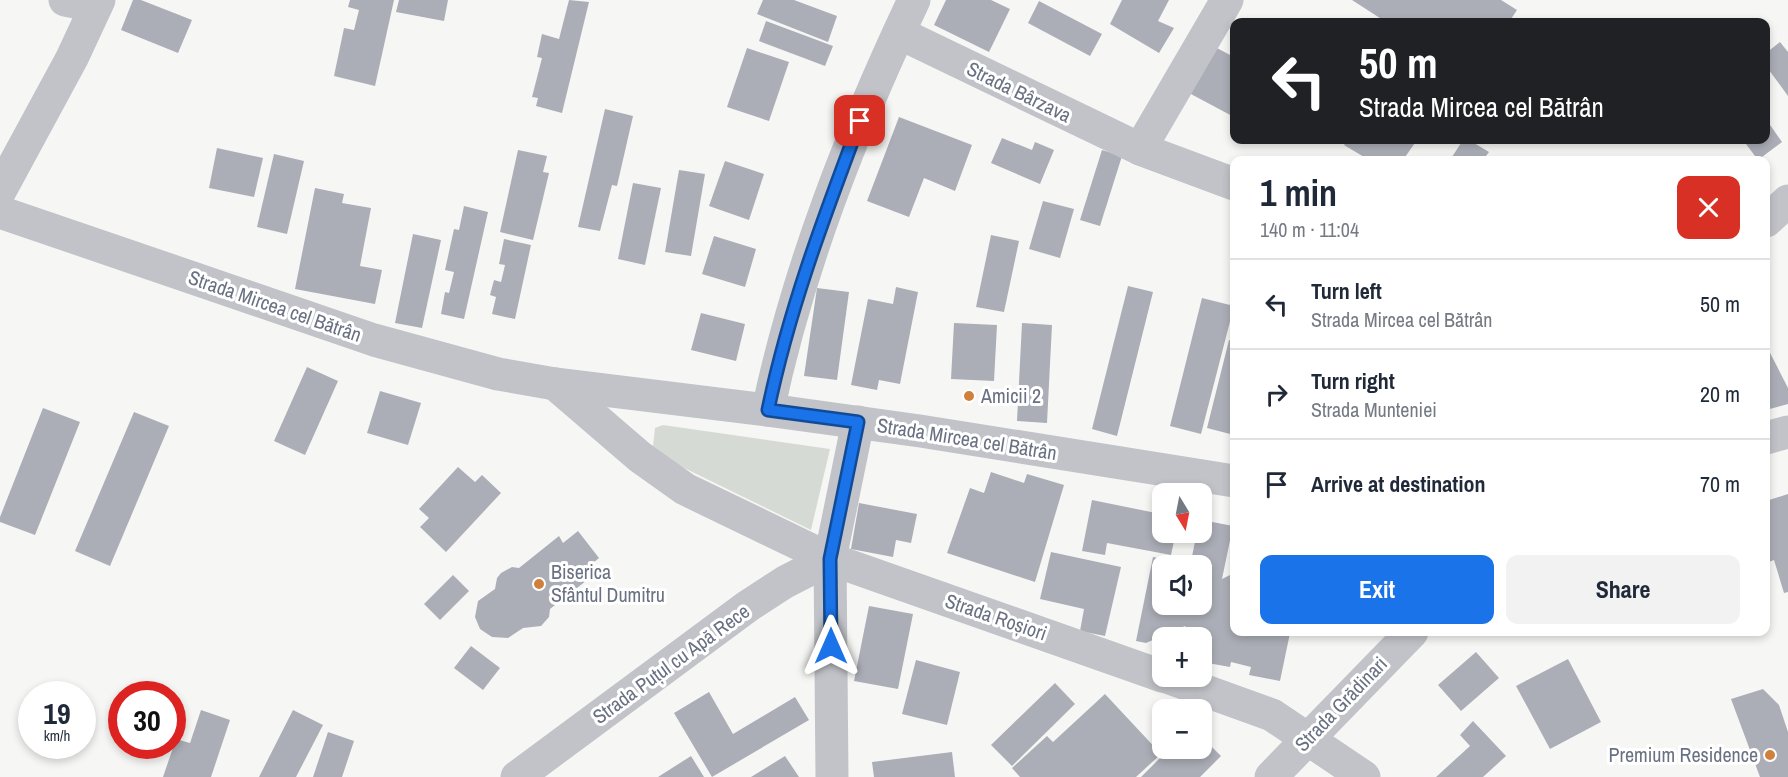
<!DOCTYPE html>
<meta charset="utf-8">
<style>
body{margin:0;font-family:"Archivo Narrow",sans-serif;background:#f2f2f3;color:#1f2937;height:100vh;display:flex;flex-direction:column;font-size:22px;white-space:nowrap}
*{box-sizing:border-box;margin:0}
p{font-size:20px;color:#747a83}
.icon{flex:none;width:33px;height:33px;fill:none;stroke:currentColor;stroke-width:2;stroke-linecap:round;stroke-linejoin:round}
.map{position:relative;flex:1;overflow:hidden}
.details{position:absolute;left:1230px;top:156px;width:540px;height:480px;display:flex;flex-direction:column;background:#fff;border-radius:12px;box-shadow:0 3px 9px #0003}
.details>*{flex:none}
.hud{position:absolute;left:1230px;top:18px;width:540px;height:126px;border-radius:12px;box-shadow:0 3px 9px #0003;background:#202124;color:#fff;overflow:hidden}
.needle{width:39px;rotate:170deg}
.tools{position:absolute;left:1152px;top:483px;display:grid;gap:12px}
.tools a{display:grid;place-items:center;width:60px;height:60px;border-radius:12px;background:#fff;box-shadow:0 3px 9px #0003;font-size:30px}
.speed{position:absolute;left:18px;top:681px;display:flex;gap:12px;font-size:30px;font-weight:700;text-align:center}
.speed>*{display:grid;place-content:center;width:78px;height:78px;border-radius:50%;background:#fff;box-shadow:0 3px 9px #0003;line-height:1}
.speed small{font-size:15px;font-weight:400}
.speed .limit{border:9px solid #d22;background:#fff;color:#111}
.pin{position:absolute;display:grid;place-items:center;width:51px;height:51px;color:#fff;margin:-26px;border-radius:12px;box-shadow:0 3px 9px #0006}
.me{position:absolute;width:66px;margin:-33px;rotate:0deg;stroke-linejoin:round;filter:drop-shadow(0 0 4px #0008)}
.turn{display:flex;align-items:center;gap:21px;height:126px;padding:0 30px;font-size:27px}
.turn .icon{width:78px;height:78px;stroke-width:2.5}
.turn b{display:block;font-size:42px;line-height:51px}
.round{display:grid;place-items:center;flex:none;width:63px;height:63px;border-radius:12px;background:#f2f2f3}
.summary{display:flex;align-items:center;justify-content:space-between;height:102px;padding:0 30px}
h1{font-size:36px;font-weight:800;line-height:45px}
.primary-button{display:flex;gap:12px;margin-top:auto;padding:12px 30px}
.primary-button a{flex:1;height:69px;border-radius:12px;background:#1a73e8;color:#fff;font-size:24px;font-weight:800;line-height:69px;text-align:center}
.primary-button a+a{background:#f2f2f3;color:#1f2937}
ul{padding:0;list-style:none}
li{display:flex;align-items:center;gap:18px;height:90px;padding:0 30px;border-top:2px solid #e0e1e3}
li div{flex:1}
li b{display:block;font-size:22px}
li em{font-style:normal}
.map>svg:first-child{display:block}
</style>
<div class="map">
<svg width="1788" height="777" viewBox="0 0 1788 777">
<rect width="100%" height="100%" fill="#f6f7f4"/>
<polygon fill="#d5dbd4" points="663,425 830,449 811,530 678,465 653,446 655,428"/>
<g fill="#abaeb6">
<polygon points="133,0 141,0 192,20 178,53 121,30"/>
<polygon points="350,0 394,0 375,86 334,76 344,28 354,30 359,10 348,7"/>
<polygon points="399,0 448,0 444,21 396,12"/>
<polygon points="569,0 589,2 562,113 536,106 538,98 532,97 542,58 537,57 542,34 559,39"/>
<polygon points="763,0 794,0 837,16 828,42 757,14"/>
<polygon points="946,0 991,0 1010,9 989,52 934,25"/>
<polygon points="1122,0 1169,0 1158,21 1174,28 1159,53 1110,24"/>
<polygon points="1352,0 1501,0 1517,10 1509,22 1386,22"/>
<polygon points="1039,1 1102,34 1090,56 1028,23"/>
<polygon points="766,21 833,46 825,66 759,41"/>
<polygon points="1780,42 1788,52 1788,96 1766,66 1766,53"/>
<polygon points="1213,46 1234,57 1234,117 1189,93"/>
<polygon points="747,48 789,62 769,121 727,107"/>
<polygon points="605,109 633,116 617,186 612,185 600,231 578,227"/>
<polygon points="899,117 972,145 955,191 924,178 909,217 867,201"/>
<polygon points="1766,119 1782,142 1758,160 1743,140 1766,140"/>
<polygon points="1002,138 1032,150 1035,142 1054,150 1040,184 991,163"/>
<polygon points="1348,140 1417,140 1403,160 1369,160 1344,145"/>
<polygon points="1463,140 1469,140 1489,152 1483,160 1450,160"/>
<polygon points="217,148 263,158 254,197 209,188"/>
<polygon points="518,150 547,156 543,172 549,173 533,240 500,232"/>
<polygon points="1102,150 1122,156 1100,226 1080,220"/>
<polygon points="274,154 304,161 287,234 257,227"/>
<polygon points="725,161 764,174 749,220 709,206"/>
<polygon points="679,170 705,174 691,256 665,252"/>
<polygon points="633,183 661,188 645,265 618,259"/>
<polygon points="315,188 344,194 342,203 371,208 360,266 382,270 375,304 295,289"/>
<polygon points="1043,201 1074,209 1060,258 1029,249"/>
<polygon points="464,206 488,212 464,319 441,314 445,292 449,293 454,272 445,270 454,229 459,230"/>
<polygon points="413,234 441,240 422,328 395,323"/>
<polygon points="991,235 1019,241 1004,312 976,307"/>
<polygon points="714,236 756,249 745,287 702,274"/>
<polygon points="504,239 531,245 515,319 492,314 496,297 490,295 494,280 501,282 505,265 499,264"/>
<polygon points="1128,286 1153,292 1117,436 1092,429"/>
<polygon points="896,287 918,292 900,384 879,380 877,390 851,385 868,299 893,304"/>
<polygon points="817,288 849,292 837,380 804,376"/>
<polygon points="1202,298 1234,306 1201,434 1170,426"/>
<polygon points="701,313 745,324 736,361 691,350"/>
<polygon points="954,323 997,325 994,381 951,379"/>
<polygon points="1022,323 1052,325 1047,423 1017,421"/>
<polygon points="1229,340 1234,341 1234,435 1207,428"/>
<polygon points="1766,345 1788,388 1788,404 1766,410"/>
<polygon points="307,367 338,381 305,455 274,441"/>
<polygon points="380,391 421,403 408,445 367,433"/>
<polygon points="43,408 80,422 35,535 0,522 0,517"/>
<polygon points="134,412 169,426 110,566 75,551"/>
<polygon points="458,467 475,482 482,475 501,493 446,552 420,527 429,518 419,509"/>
<polygon points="991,472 1024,483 1027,474 1064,485 1035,582 947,553 970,488 984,493"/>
<polygon points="1160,494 1162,494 1162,532 1176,532 1171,555 1107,543 1105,555 1082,551 1092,500 1156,513"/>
<polygon points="1788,494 1788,592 1784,593 1774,560 1766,563 1766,501"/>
<polygon points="859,503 917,514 911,543 896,540 893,557 851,549"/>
<polygon points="1202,520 1233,526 1222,579 1234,573 1234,632 1290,633 1280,681 1249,675 1251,667 1231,662 1230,667 1202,662 1205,640 1191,637 1185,626 1146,643 1136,641 1153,557 1190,564 1162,566 1162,604 1202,604 1202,566 1190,566 1197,532 1202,532"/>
<polygon points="578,531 599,558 585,570 591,577 550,609 549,617 541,626 523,628 508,638 492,637 480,629 475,617 478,601 495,589 497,578 501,573 512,567 519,568 559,536 563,543"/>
<polygon points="1051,552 1121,567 1105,636 1080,631 1084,609 1040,599"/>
<polygon points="453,575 469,591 440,620 424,604"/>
<polygon points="869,606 913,614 898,689 854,681"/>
<polygon points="471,646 500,668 483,690 454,668"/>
<polygon points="1476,652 1499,678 1461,711 1438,685"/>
<polygon points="1568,659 1601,722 1550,749 1516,686"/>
<polygon points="916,660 960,672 947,725 902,714"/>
<polygon points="1055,683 1075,704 1012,766 991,745"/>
<polygon points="1763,689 1779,705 1788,732 1788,777 1760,777 1731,699"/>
<polygon points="709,692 733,734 795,697 809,720 712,777 674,713"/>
<polygon points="1105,694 1161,754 1136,777 1020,777 1012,768 1047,736 1053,742"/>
<polygon points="201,710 230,720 211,777 163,777 176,739 190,743"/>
<polygon points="293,710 323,725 296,777 259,777"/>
<polygon points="1473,721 1506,756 1483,777 1436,777 1470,746 1460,735"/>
<polygon points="328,732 354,741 342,777 313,777"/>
<polygon points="1206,741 1221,756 1200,777 1141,777 1170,748 1195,748 1197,750 1202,748 1202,745"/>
<polygon points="952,752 955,777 874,777 872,762"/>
<polygon points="691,756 704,777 658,777"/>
<polygon points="785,756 799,777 751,777"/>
</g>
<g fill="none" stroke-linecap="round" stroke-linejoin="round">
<g stroke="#c1c3c8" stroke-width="33">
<polyline points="65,0 96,6"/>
<polyline points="899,33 1140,149 1234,184"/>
<polyline points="1140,149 1227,0"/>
<polyline points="0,191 72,58 99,0"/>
<polyline points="0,212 374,340 498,374 555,384 768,410 920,431 1234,481"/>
<polyline points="1766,221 1788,201"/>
<polyline points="555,384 640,457 685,489 830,559 1162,676"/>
<path d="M768,410C798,268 852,131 914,0"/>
<polyline points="1766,438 1788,432"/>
<polyline points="1164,676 1272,715 1364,777"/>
<polyline points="517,777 748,606 785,582 830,559"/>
<polyline points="832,777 830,559 858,422"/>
<polyline points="1271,777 1412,632"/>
</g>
</g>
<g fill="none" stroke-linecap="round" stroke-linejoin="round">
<defs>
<path id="route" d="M831,646L830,559L858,422L768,410C789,309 824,217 860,121"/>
</defs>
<use href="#route" stroke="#114b97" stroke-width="15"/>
<use href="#route" stroke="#1a73e8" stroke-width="10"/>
</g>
<g fill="#cf813c" stroke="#fff" stroke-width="2">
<circle cx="969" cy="396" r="6"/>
<circle cx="539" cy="584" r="6"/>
<circle cx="1770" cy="755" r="6"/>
</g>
<g text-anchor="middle" stroke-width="6" stroke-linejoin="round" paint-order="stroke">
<g font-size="20" fill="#697182" stroke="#fff">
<text transform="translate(1019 92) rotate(26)" y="7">Strada Bârzava</text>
<text transform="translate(275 306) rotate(19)" y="7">Strada Mircea cel Bătrân</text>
<text transform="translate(967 439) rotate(9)" y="7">Strada Mircea cel Bătrân</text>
<text transform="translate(996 617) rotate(19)" y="7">Strada Roșiori</text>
<text transform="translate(671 664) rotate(-36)" y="7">Strada Puțul cu Apă Rece</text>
<text transform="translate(1341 704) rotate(-46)" y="7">Strada Grădinari</text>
</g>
<g font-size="20" fill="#697182" stroke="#fff" text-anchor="start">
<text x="981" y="403">Amicii 2</text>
<text x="551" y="579">Biserica<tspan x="551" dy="23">Sfântul Dumitru</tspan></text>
<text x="1758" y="762" text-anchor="end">Premium Residence</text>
</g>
</g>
</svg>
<div class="tools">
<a><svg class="needle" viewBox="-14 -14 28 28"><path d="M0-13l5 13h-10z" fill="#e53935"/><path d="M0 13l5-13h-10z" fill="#747a83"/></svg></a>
<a><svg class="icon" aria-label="sound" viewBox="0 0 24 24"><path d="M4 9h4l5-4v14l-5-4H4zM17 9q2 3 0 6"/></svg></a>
<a>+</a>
<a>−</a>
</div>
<div class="speed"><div>19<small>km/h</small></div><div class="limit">30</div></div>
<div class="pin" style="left:860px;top:121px;background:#d93025"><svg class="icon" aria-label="arrive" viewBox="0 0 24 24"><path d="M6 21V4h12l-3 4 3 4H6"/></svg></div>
<svg class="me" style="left:831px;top:646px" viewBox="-20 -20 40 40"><path d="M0-17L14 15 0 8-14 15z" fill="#1a73e8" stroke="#fff" stroke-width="4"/></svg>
<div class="hud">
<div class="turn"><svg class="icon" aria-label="left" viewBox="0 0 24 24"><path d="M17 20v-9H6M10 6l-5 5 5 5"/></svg><div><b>50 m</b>Strada Mircea cel Bătrân</div></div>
</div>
<section class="details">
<div class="summary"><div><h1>1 min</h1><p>140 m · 11:04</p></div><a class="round" style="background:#d93025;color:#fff"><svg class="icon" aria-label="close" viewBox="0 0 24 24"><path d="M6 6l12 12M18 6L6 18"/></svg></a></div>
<ul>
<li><svg class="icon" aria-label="left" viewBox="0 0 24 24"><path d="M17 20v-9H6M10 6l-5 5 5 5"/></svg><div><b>Turn left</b><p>Strada Mircea cel Bătrân</p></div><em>50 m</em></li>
<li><svg class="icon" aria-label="right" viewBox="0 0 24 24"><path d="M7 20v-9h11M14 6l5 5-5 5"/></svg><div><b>Turn right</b><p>Strada Munteniei</p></div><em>20 m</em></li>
<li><svg class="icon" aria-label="arrive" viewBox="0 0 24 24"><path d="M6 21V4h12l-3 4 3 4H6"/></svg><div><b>Arrive at destination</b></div><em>70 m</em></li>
</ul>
<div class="primary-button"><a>Exit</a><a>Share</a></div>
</section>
</div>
